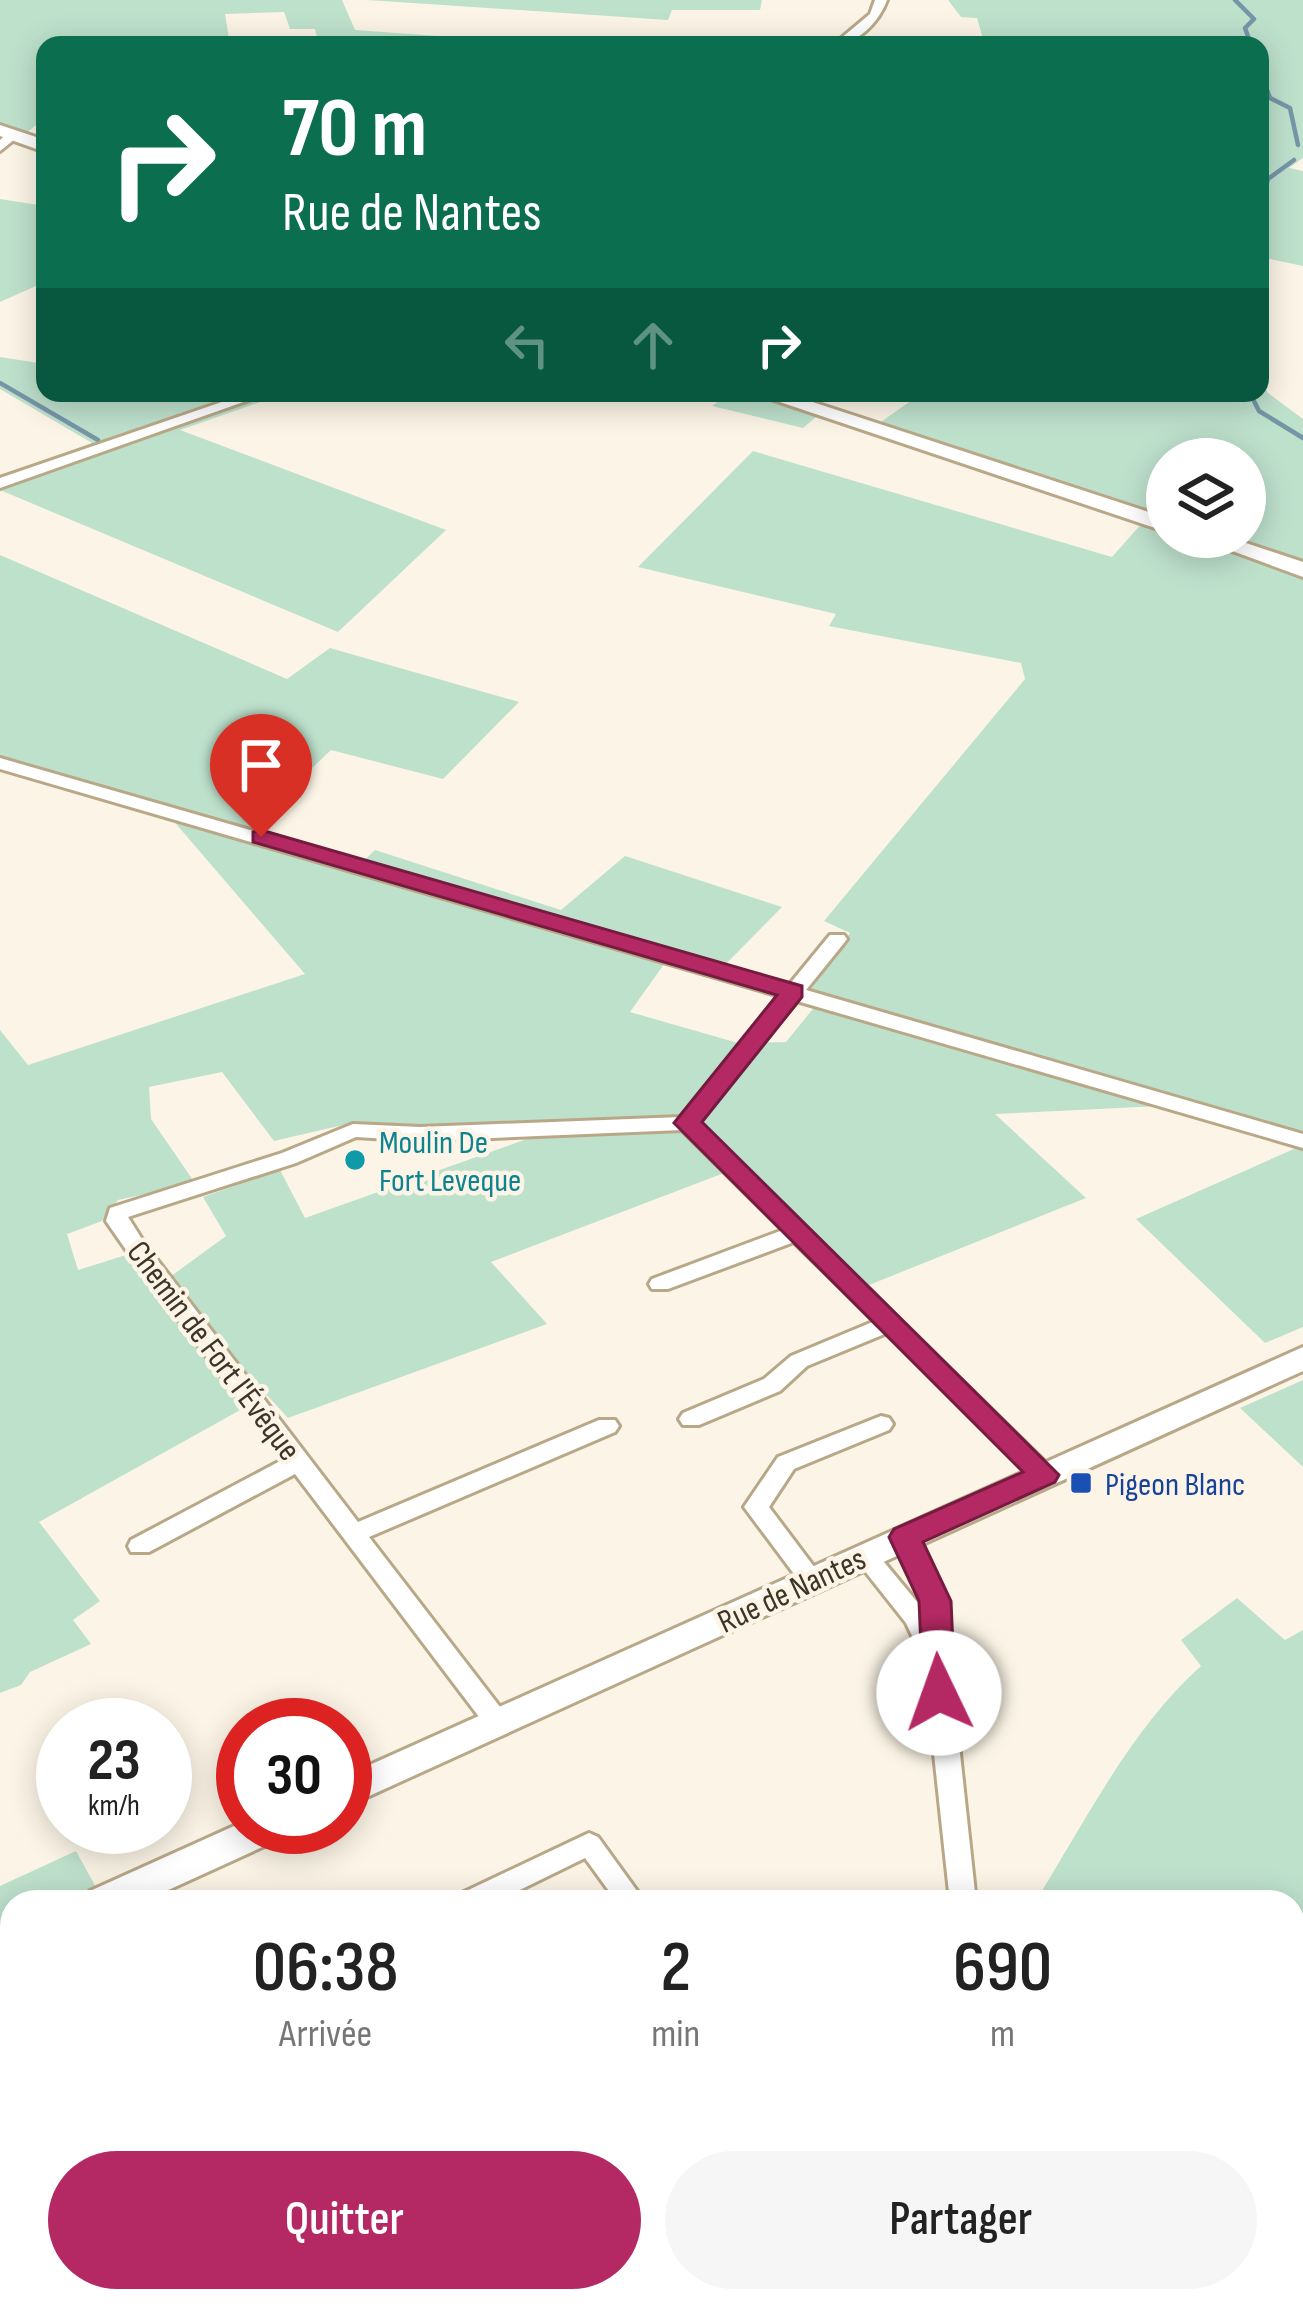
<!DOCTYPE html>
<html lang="fr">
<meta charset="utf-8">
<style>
body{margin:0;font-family:"Sofia Sans Condensed",sans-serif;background:#f6f6f6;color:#222;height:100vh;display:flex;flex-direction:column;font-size:45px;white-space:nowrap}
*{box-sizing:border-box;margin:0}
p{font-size:39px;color:#767676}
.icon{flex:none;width:66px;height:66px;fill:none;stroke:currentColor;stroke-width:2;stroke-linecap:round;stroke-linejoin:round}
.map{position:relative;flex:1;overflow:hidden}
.details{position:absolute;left:0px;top:1890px;width:1305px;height:423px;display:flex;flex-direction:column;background:#fff;border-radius:36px 36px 0 0;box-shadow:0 6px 30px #0003}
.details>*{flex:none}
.top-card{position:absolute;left:36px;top:36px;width:1233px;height:366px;border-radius:24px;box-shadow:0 6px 30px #0003;background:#0b6e4f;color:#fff;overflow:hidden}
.tools{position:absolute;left:1146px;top:438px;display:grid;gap:24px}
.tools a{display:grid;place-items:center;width:120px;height:120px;border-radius:50%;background:#fff;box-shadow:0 6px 30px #0003;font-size:60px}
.speed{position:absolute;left:36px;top:1698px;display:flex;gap:24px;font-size:60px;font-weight:700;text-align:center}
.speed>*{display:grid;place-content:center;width:156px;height:156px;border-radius:50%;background:#fff;box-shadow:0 6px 30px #0003;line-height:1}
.speed small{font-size:30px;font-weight:400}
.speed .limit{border:18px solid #d22;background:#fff;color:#111}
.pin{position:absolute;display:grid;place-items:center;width:102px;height:102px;color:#fff;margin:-123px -51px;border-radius:50% 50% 50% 0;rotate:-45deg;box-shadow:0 0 12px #0007}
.pin .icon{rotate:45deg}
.me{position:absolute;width:132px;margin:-66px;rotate:357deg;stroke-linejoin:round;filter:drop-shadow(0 0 9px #0008)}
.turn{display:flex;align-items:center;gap:42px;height:252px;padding:0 48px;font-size:54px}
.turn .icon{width:156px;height:156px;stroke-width:2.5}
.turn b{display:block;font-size:84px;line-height:102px}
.lanes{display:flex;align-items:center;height:114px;padding:0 48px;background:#0003;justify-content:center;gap:60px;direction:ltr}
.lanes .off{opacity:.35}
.eta{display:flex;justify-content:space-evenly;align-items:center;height:204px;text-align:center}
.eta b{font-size:72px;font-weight:600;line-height:84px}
.button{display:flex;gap:24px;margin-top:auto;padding:24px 48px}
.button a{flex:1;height:138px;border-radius:72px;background:#b42963;color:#fff;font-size:48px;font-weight:600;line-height:138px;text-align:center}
.button a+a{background:#f6f6f6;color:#222}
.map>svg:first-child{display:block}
</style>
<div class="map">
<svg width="1303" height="2311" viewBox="0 0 1303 2311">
<rect width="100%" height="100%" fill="#fcf5e7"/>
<g fill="#bee1cc" fill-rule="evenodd">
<polygon points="0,0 342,0 355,30 560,45 319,45 315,29 290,29 284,12 225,14 230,45 45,45 45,118 25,134 0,125"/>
<polygon points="367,0 762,0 760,10 672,10 668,20"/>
<polygon points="948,0 1303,0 1303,158 1289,168 1303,171 1303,266 1260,257 1260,45 946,45 984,42 977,18 961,17"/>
<polygon points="0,199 45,206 45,282 0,302"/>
<polygon points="0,357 45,364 45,393 286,393 180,430 446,530 338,632 0,490 0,476 92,443 0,389"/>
<path d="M1260,379L1268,393L1303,419V1134L1202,1104L995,1114L1086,1198L869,1285L745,1165L491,1262L547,1324L288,1418L267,1395L39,1522L100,1601L73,1620L91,1644L30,1672L21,1685L0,1693V1030L28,1065L305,974L171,818L353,871L375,850L561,910L625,856L782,907L723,967L672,953L630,1012L738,1043L786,1042L825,994L811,989L850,933L824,921L1025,679L1021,663L829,626L836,614L638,567L753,451L1112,557L1143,522L865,433L922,393H1260ZM1167,459H1245V537H1167ZM222,1072L274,1141L356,1122L384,1127L529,1124L535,1136L305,1218L280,1170L203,1197L226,1236L174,1274L145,1283L126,1255L78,1270L67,1234L102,1221L118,1200L195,1183L151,1119L149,1087Z"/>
<polygon points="729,393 771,393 766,400 816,417 803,428 712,406"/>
<polygon points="0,555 287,679 330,648 519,702 443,779 331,750 250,827 0,758"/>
<polygon points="1303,1145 1303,1327 1265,1343 1136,1219"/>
<polygon points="1303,1380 1303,1467 1240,1408"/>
<path d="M1237,1598L1285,1640L1303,1630V2114L1293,2126V1902H1035C1084,1824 1131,1728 1201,1666L1181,1640Z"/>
<polygon points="76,1851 98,1891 73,1902 12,1902 12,1929 0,1934 0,1886"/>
<polygon points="858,2301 1156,2301 1149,2311 854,2311"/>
</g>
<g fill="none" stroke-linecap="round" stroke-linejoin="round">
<g stroke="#7696a8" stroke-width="4.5">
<polyline points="1235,0 1254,19 1245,28 1251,45"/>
<polyline points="1260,71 1270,98 1290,108 1298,145"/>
<polyline points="1260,208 1268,179 1294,160"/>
<polyline points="0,383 98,440"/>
<polyline points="1250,393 1259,411 1303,438"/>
</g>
<defs>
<g id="street">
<path d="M875,0H887C879,22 857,45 833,45L870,14Z"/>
<polygon points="9,132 20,135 0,151 0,140"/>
<polygon points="248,393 269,393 0,488 0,478"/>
<polygon points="0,758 789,985 830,935 844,935 847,939 844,943 806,990 1303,1134 1303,1148 797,1001 698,1122 1052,1469 1056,1475 1052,1481 1036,1481 887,1333 807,1366 780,1391 699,1425 683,1425 679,1419 683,1413 764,1379 791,1356 875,1321 794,1242 668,1289 652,1289 649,1284 652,1279 783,1230 682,1130 420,1141 356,1137 296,1163 128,1217 145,1244 358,1522 599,1420 615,1420 619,1426 615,1432 369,1537 507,1716 511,1723 507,1730 498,1733 489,1730 295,1474 149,1552 131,1552 128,1546 131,1540 284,1459 129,1254 106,1221 110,1208 282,1153 353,1124 420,1127 681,1117 780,996 0,769"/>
<polygon points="881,1416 889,1418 893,1424 889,1430 794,1469 769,1507 824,1580 821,1586 803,1586 744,1507 778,1457"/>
<polygon points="905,1528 914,1531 947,1601 950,1661 976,1902 950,1902 924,1661 906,1623 853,1556 856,1550 874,1550 923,1609 923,1601 893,1537 896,1531"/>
<polygon points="589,1833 598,1837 645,1902 617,1902 585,1858 495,1902 457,1902 460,1894"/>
<polygon points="0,2106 12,2113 12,2155 0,2147"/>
<polygon points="80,2301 111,2301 115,2311 85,2311"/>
<polygon points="822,2301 852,2301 848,2311 818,2311"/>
</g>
<g id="secondary">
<polygon points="0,125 45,140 45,152 0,136"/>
<polygon points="753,393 785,393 1167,518 1167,532"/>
<polygon points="1194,537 1228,537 1303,562 1303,577"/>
<polygon points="1303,1347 1303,1371 345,1807 345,1776"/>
<polygon points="243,1822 243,1827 288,1827 282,1838 142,1902 85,1902 90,1891"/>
<polygon points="12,1928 12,1961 0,1965 0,1932"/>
</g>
</defs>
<use href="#street" stroke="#b9a888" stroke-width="6"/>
<use href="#secondary" stroke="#b9a888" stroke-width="6"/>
<use href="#street" fill="#fff" fill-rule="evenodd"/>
<use href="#secondary" fill="#fff" fill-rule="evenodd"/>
</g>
<polygon fill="#b42963" stroke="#751b40" stroke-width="3" points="261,830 802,986 802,997 702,1122 1059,1475 1055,1482 923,1542 951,1601 955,1693 951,1702 927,1702 923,1693 919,1601 889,1537 894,1529 1023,1472 674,1123 777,995 253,842 253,832"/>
<circle fill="#0f9aa8" stroke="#fcf5e7" stroke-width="4.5" cx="355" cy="1160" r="12"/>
<rect fill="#1a4fb4" stroke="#fcf5e7" stroke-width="4.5" x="1069" y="1471" width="24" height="24" rx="6"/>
<g text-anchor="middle" stroke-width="9" stroke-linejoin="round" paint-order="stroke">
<g font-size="33" fill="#0d838f" stroke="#fcf5e7" text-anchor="start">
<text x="379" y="1153">Moulin De<tspan x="379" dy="38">Fort Leveque</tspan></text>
</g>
<g font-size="33" fill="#3c3528" stroke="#fcf5e7">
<text transform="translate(215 1350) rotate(53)" y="12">Chemin de Fort l'Évêque</text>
<text transform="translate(791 1589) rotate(-25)" y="12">Rue de Nantes</text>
</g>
<g font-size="33" fill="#164399" stroke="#fcf5e7" text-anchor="start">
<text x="1105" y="1495">Pigeon Blanc</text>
</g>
</g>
</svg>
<div class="tools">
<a><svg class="icon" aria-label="layers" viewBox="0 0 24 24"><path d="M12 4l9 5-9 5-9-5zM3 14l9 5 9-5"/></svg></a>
</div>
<div class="speed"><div>23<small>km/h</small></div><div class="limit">30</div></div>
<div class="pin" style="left:261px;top:837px;background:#d93025"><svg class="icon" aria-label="arrive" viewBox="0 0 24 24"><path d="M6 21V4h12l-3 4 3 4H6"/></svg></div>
<svg class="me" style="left:939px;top:1693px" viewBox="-20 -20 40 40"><circle r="19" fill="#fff"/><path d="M0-13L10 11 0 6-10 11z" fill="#b42963"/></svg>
<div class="top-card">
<div class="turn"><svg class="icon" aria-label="right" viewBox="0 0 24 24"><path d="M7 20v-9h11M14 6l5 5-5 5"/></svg><div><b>70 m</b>Rue de Nantes</div></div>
<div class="lanes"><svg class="icon off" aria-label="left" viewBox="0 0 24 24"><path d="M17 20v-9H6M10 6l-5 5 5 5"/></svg><svg class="icon off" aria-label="ahead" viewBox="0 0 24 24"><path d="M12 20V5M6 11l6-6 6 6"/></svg><svg class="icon" aria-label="right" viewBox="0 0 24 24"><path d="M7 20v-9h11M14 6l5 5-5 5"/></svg></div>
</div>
<section class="details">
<div class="eta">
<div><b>06:38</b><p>Arrivée</p></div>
<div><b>2</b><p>min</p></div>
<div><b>690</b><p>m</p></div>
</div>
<div class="button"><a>Quitter</a><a>Partager</a></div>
</section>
</div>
